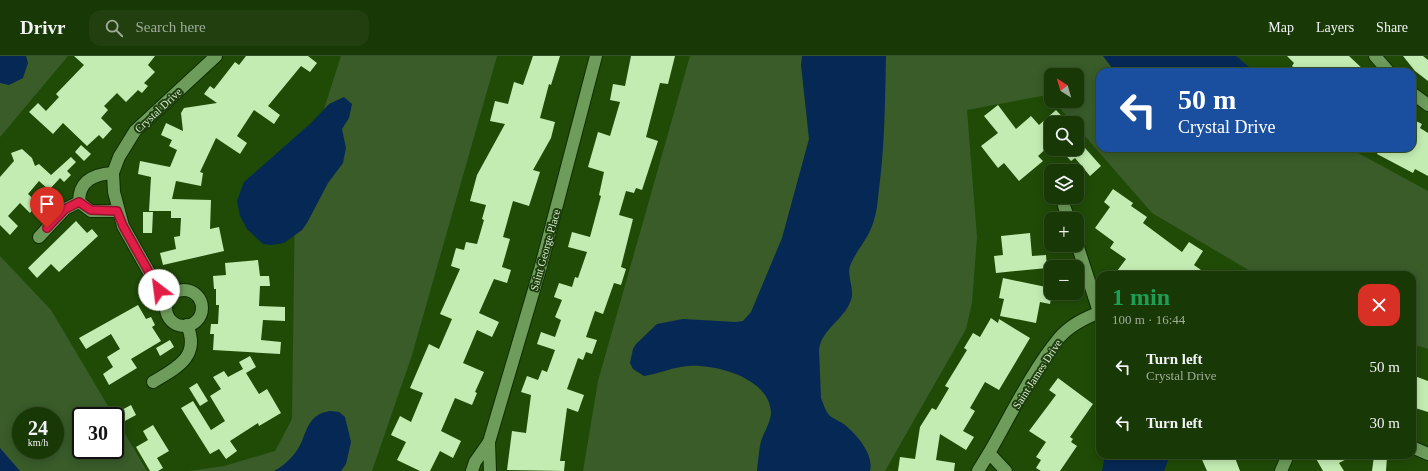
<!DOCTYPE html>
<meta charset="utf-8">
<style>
body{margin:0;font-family:"Times New Roman",serif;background:#213f0f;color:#f1f3f6;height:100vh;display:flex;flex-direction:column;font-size:15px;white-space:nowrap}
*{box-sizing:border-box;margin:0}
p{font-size:13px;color:#9fac9a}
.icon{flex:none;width:22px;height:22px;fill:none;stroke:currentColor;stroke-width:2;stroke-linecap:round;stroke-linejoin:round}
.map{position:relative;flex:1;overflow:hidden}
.details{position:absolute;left:1096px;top:215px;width:320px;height:188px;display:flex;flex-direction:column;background:#183805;border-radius:12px;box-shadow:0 2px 10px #0003,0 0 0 1px #365227}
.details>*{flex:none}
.top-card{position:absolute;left:1096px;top:12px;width:320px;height:84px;border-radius:12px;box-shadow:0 2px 10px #0003,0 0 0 1px #365227;background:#1a4fa0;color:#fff;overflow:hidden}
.needle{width:26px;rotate:323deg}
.tools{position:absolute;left:1044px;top:12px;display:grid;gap:8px}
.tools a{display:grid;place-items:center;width:40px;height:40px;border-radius:8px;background:#183805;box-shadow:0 2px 10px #0003,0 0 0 1px #365227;font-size:20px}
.speed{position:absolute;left:12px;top:351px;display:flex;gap:8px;font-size:20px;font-weight:700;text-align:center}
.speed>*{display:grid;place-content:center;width:52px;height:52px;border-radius:50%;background:#183805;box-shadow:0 2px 10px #0003,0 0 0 1px #365227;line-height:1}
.speed small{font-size:10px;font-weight:400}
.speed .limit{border:2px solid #111;border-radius:6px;background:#fff;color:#111}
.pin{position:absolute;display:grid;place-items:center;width:34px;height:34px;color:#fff;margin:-41px -17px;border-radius:50% 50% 50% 0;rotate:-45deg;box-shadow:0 0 4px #0007}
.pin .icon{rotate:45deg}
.me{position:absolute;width:44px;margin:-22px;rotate:330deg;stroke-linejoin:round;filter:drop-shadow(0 0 3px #0008)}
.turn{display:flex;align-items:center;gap:14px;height:84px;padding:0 16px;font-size:18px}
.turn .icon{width:52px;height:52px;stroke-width:2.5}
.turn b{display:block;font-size:28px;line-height:34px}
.round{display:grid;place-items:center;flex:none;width:42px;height:42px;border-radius:12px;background:#213f0f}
.head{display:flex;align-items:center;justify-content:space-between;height:68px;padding:0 16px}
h1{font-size:24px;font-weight:600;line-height:30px;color:#1e9e55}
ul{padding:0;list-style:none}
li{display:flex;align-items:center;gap:12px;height:56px;padding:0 16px}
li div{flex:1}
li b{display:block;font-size:15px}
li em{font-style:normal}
header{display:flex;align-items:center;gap:24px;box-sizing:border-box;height:56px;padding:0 20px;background:#183805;border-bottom:1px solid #365227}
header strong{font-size:19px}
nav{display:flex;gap:22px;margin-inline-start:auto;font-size:14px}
.search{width:280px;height:36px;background:#213f0f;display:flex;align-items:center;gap:10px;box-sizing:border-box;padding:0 14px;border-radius:12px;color:#9fac9a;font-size:15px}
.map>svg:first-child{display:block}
</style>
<header>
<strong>Drivr</strong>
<div class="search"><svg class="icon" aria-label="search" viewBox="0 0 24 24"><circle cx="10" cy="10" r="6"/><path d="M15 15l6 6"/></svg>Search here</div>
<nav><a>Map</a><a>Layers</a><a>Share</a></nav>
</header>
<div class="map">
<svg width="1428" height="415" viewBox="0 0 1428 415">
<rect width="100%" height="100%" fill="#204b07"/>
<g fill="#395c29" fill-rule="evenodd">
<polygon points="0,0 68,0 0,81"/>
<polygon points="341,0 497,0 412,299 372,415 190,415 224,410 275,395 292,363 295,144"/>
<path d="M690,0H1140L1163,16H1100V92H1349L1428,135V293L1412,288V219H1257L1152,157L1077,71V67H1073L1057,49L1042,40L967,54L977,181L972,247L966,273L885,415H583L598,325ZM1051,19H1077V45H1051Z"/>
<path d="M0,200L51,254L114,360H81V394H115V361L147,415H0ZM21,360H55V394H21Z"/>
</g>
<g fill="#062854">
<polygon points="0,0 26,0 28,7 23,22 9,29 0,27"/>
<path d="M802,0H886C885,42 885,83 880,125C878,138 878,152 874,164C869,183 856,194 850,210C847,219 853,230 852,240C848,262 821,272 819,294L821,342C823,347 825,354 829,359C833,363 840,365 845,369C857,379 874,398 870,415H757C758,405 759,394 761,385C764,376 771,366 771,356C769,322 716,308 688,310C673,311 658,318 644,320L633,313L630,307L633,293L636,288L657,268L683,263L736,266L743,265L751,256L782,182L809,83L801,9Z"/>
<polygon points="1103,0 1236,0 1255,16 1115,16"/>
<polygon points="344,41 352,48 349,62 342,73 346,92 343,107 328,127 307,167 302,174 284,187 271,189 263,188 247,173 240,160 237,145 244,126 311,67 329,48"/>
<path d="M330,355L339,356L345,361L351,386L346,408L341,415H274C286,409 297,397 302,385C308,370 311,358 330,355Z"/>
<polygon points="0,392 20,415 0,415"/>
<polygon points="1105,399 1170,399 1164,415 1102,415"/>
</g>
<g fill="#c3ecb2">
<polygon points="74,0 155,0 148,9 155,16 144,27 148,30 142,37 138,34 126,46 117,37 104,50 108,54 101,62 112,73 103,83 99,79 87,90 63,67 53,78 29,56 38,47 46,55 59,41 56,38 84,9"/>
<polygon points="246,0 308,0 317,7 310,16 301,10 268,50 280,59 274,68 254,54 237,80 247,87 240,98 216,82 200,116 203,117 201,130 176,125 172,143 211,144 210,173 219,171 224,195 163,209 160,197 176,193 174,181 180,180 181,162 171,162 171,155 149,155 151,121 138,118 140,105 170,111 177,94 169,90 172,84 161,79 166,67 183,75 181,57 184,52 217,47 204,38 210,30 214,33 235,6 239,9"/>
<polygon points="533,0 560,0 551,29 549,28 540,62 555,66 551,82 533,114 540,116 529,150 513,145 503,181 510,183 502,211 511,214 507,227 494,223 479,257 499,266 492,281 477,274 463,307 484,316 475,336 477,337 472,349 455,342 441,375 461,385 453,402 440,395 430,415 420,415 397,404 406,386 391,379 400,360 411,366 423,337 410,332 429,288 439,293 452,263 440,258 460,213 451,210 456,192 464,194 466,186 477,188 484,164 482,163 486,149 470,145 477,119 505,68 490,65 495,45 508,48 514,26 523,29"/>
<polygon points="631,0 675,0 668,28 660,27 646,81 658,85 642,134 636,132 634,137 626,135 619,159 633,163 621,211 626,213 621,229 614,227 603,258 595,255 586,281 597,284 592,298 586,296 583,304 578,302 567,333 584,339 578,356 567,352 560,405 565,405 564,415 507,414 512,375 526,377 531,339 521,336 527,320 538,324 542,314 547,316 555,294 537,288 541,276 555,281 561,264 555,261 562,244 554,241 559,227 572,231 575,221 578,222 587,196 568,191 572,176 590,181 601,140 599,139 604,116 588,111 598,76 610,80 620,46 610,44 613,28 625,30"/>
<polygon points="1287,0 1349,0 1366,16 1298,16 1292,10 1294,7"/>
<polygon points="1403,0 1423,0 1428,4 1428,25 1415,15"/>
<polygon points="998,49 1016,73 1031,60 1039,69 1056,54 1068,67 1051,67 1051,88 1038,100 1043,105 1019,125 1004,107 998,112 981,90 998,77 984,60"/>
<polygon points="1412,63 1422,68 1420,72 1428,77 1428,120 1415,113 1413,117 1377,98 1381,92 1412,92"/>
<polygon points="1077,83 1101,110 1090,120 1075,102 1071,105 1060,93 1077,93"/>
<polygon points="81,89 91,98 84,105 75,96"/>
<polygon points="22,93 32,102 35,110 39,108 51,119 71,101 76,106 67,115 71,119 64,126 60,122 49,134 39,125 28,138 38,147 30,157 20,147 8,160 18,170 10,179 0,169 0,121 14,105 11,97"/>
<polygon points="1113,133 1133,147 1131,150 1147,161 1143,167 1182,196 1189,186 1203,195 1194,209 1208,219 1123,219 1117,215 1126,203 1110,192 1114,186 1095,172 1110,151 1104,146"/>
<polygon points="143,156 153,156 152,177 143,177"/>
<polygon points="76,165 87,177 92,173 98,180 59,216 51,208 37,222 28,212"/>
<polygon points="1030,177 1032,200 1046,199 1047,212 996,217 994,200 1003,199 1001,180"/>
<polygon points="258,204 260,220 269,220 270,230 260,230 259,250 285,251 285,265 263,264 261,284 281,286 280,298 213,294 214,278 210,278 211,268 218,268 219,249 216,249 216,233 214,233 213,220 226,219 225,207"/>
<polygon points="1003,222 1051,232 1052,237 1050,248 1040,246 1036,267 1000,260 1004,243 999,242"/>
<polygon points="138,249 146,263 151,261 155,269 152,271 161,285 131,303 137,312 109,329 103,318 113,311 107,301 120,293 111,278 86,293 79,282"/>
<polygon points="991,262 998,267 999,263 1030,282 999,334 985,326 970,352 975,355 963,375 974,381 966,394 940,378 936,404 955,407 954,415 898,415 900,401 915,403 920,371 932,352 936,354 949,332 945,330 967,294 964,292 973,277 980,281"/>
<polygon points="170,284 174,291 160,300 156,292"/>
<polygon points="250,300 256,311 246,317 259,338 267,333 281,357 259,370 258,367 230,385 237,395 226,403 219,393 210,398 181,352 193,345 211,374 225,365 210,340 221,333 213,321 224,315 228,321 243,313 239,306"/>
<polygon points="1412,319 1428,325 1428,356 1412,351"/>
<polygon points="1058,322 1093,348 1070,381 1073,383 1071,386 1077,390 1060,415 1041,415 1036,412 1041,404 1036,401 1046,386 1029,375 1056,339 1049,334"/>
<polygon points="197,327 208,345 200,350 189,332"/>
<polygon points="131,349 136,359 123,366 118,356"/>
<polygon points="153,369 169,395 157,402 163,412 158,415 150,415 136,391 148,384 143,375"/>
<polygon points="1200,399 1234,399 1240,415 1207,415"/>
<polygon points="1314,399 1354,399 1339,407 1344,415 1323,415"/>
<polygon points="1374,400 1387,401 1386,415 1372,415"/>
</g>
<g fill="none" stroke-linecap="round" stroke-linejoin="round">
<defs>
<g id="minor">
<polyline points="1375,0 1389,16"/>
<polyline points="1412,37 1428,49"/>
<path d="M113,117C95,118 79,124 79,146L91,155H117"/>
<polyline points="1064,150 1069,163"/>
<polyline points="39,181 65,153 79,146"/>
<polyline points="1077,188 1099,256"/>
<circle cx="184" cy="252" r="18"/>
<polyline points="168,244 159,234 123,170 114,136 113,117 119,101 135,75 216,0"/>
<path d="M153,326C176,312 201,301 187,269"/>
<polyline points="1412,391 1428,398"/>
<path d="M989,397C1011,359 1031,316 1059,282C1070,269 1085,262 1100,256"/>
<polyline points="472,415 475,406 489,386"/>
<polyline points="490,415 489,386 541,210 596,0"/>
<polyline points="978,415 989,397 1006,415"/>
<polyline points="1281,415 1288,399"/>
</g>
</defs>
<use href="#minor" stroke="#0e2f00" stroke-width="14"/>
<use href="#minor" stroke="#6e9c5b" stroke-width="12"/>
</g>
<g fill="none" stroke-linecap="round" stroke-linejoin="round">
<defs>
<polyline id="route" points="47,172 65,153 79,146 91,154 117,155 123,170 159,234"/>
</defs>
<use href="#route" stroke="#92132f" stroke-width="10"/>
<use href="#route" stroke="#e11d48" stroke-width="7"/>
</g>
<g text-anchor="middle" stroke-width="4" stroke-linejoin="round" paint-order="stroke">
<g font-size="11" fill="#d3ecca" stroke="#1e3e0e">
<text transform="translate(158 54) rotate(-43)" y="4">Crystal Drive</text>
<text transform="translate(545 194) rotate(-74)" y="4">Saint George Place</text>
<text transform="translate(1037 318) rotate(-57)" y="4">Saint James Drive</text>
</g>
</g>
</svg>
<div class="tools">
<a><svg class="needle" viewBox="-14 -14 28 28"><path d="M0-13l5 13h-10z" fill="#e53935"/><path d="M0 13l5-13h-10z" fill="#9fac9a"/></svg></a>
<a><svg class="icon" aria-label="search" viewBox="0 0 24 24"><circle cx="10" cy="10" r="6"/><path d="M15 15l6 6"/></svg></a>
<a><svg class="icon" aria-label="layers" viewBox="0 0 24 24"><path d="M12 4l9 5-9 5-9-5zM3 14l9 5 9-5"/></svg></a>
<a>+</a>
<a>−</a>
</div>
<div class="speed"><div>24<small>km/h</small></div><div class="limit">30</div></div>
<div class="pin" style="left:47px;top:172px;background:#d93025"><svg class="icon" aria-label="arrive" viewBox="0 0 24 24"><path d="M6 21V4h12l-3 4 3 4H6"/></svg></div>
<svg class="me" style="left:159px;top:234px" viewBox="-20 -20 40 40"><circle r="19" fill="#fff"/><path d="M0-13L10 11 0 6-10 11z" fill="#e11d48"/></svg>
<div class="top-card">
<div class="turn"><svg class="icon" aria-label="left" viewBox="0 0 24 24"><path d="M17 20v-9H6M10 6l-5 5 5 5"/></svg><div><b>50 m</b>Crystal Drive</div></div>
</div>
<section class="details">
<div class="head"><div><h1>1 min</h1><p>100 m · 16:44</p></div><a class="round" style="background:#d93025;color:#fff"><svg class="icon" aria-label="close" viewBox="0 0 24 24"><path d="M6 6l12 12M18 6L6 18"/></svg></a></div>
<ul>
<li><svg class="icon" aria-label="left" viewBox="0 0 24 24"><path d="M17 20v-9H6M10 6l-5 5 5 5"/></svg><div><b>Turn left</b><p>Crystal Drive</p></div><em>50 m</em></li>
<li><svg class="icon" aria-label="left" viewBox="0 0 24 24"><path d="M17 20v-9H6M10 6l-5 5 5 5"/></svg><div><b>Turn left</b></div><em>30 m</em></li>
</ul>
</section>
</div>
